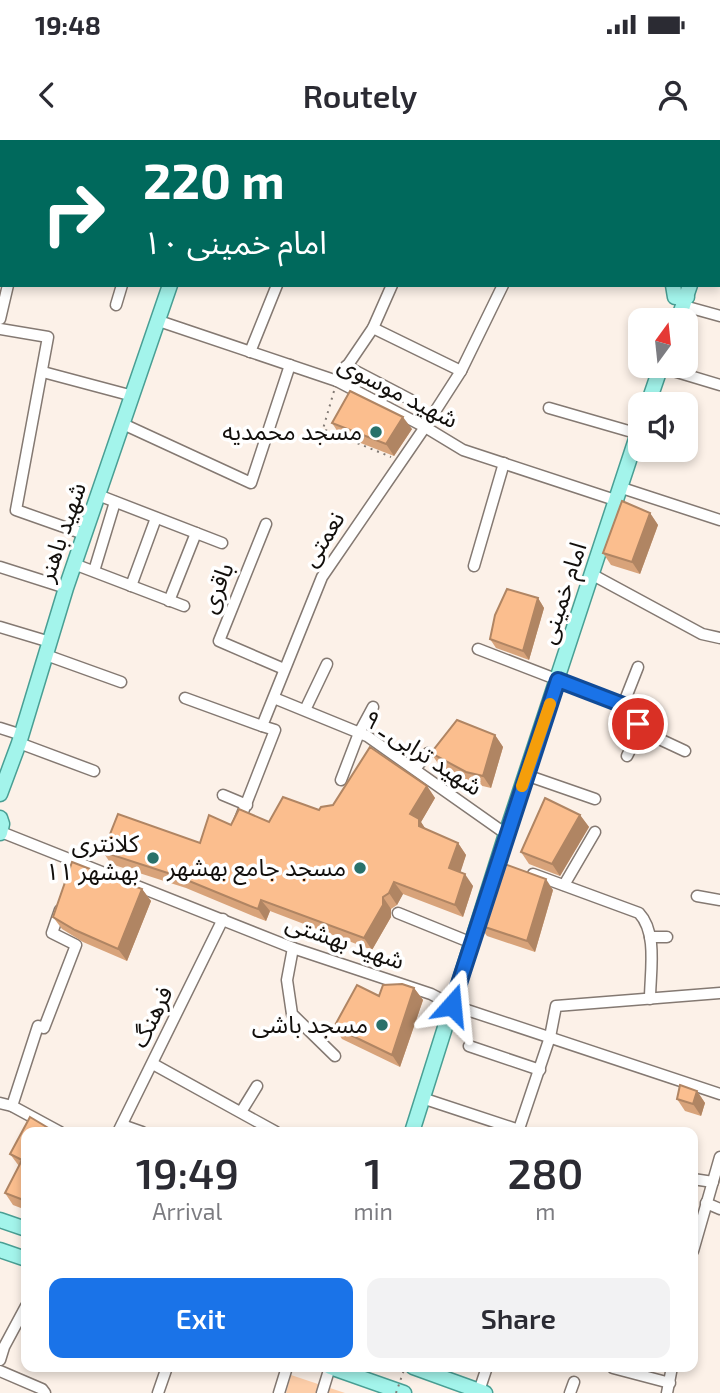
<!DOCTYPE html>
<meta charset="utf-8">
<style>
body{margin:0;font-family:"Exo 2","Noto Sans Arabic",sans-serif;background:#f2f2f3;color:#2b2b33;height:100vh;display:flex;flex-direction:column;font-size:26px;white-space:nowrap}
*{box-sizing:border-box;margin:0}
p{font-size:23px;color:#7c7c81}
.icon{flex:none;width:38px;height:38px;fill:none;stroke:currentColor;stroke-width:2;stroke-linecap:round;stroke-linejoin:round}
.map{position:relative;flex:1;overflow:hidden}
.details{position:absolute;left:21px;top:987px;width:677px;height:245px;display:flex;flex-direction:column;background:#fff;border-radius:14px;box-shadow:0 4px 10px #0003}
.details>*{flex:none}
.guide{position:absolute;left:0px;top:0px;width:721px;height:147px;box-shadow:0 4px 10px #0003;background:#00695c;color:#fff;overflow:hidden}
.needle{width:46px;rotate:15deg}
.fabs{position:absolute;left:628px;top:168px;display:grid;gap:14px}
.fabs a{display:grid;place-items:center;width:70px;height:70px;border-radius:14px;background:#fff;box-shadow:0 4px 10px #0003;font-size:35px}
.pin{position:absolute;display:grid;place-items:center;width:60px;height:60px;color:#fff;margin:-30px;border:4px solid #fff;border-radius:50%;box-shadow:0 2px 7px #0007}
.me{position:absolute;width:77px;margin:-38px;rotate:18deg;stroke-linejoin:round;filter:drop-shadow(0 0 5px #0008)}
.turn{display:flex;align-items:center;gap:24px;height:147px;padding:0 28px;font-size:32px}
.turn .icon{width:91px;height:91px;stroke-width:2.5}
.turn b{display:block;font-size:49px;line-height:60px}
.eta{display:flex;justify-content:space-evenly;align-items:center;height:119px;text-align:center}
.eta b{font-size:42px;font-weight:600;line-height:49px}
.action{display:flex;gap:14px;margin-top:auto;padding:14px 28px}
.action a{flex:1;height:80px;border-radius:14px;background:#1a73e8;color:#fff;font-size:28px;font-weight:600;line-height:80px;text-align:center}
.action a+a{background:#f2f2f3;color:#2b2b33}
.status{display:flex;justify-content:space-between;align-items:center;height:49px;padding:0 35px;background:#fff;direction:ltr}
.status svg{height:19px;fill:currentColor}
header{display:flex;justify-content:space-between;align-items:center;height:91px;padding:0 28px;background:#fff;font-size:32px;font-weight:600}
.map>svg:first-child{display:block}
</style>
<div class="status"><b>19:48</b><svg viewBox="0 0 49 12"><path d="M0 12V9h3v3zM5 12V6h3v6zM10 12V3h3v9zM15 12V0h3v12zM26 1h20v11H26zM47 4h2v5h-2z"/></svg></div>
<header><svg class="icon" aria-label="back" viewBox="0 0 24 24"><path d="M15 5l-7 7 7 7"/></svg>Routely<svg class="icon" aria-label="person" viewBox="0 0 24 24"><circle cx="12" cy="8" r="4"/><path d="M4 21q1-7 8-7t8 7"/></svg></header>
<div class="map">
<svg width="720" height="1253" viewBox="0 0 720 1253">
<rect width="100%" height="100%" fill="#fcf1e8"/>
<polygon fill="#fdcea9" points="291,1235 345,1253 286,1253"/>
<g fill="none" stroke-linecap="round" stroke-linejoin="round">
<defs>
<g id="minor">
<polyline points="391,0 392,0"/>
<polyline points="546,0 552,2"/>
<polyline points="124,2 124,0"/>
<polyline points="324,2 324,0"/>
<polyline points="363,2 363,0"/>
<polyline points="587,2 587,0"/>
<polyline points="719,103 720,103"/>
<polyline points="116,165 122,145"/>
<polyline points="684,166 720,176"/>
<polyline points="0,179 8,145"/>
<polyline points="159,181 337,241 425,287 463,310 618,361"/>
<polyline points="373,188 461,231"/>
<polyline points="0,189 48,197 16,370 84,394"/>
<polyline points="250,212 277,145"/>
<polyline points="346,226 411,260"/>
<polyline points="660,227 720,245"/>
<polyline points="43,232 133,256"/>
<polyline points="337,241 373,188 392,145"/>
<polyline points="549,268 639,294"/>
<polyline points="123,284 251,343 290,225"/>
<polyline points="622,348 720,380"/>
<polyline points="98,355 222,403"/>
<polyline points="266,384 219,501 284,529"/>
<polyline points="74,424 184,466"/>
<polyline points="474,426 504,323"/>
<polyline points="0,427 66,448"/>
<polyline points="94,431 115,362"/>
<polyline points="593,435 702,494 720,498"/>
<polyline points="131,446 156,378"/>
<polyline points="169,461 196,393"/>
<polyline points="0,487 50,502"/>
<polyline points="478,509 623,565 640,590 685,611"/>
<polyline points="46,515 121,542"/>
<polyline points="185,558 262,586"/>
<polyline points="274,558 367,596 506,694"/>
<polyline points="623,565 638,527"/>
<polyline points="305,570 327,524"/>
<polyline points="0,588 22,595"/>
<polyline points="19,603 94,631"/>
<polyline points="627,616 640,590"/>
<polyline points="415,629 428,613"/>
<polyline points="526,635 595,659"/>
<polyline points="341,640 359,593 373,567"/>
<polyline points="223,655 247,665"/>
<polyline points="239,682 275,590 262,586 322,437 425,287 461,231 503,145"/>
<polyline points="1,692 293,808 431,854 452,865 720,954"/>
<path d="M533,734L639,773C658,793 650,833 650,859"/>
<polyline points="564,745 595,692"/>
<polyline points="697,756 720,760"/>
<polyline points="398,773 472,803"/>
<polyline points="650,797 667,797"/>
<polyline points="293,808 287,840 292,874 335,916"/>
<polyline points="469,906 540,930"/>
<polyline points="153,924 276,992"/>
<polyline points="422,958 519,990"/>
<polyline points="0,963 12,966 60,992"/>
<polyline points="12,966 38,886 44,888 76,805 52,793 60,770"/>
<polyline points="241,972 257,946"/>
<polyline points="122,985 142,992"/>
<polyline points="118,992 223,779"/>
<polyline points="518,992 550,897 556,866 720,853"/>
<polyline points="693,1039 713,1042"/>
<polyline points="706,1063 720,1069"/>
<polyline points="693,1111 720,1017"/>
<polyline points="0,1220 4,1207 26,1166"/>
<polyline points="613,1228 670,1243"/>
<polyline points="0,1231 42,1249 45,1253"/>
<polyline points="479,1251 487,1227"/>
<polyline points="158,1253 167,1227"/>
<polyline points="279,1253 287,1227"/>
<polyline points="322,1253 330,1227"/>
<polyline points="570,1253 574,1242"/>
<polyline points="667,1253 672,1227"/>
</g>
<g id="major">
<polyline points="220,2 221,0"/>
<polyline points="715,2 716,0"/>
<polyline points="719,54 720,51"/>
<polyline points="673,145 675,157 687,157"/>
<polyline points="678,180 690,145"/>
<polyline points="648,264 661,226"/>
<polyline points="0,654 19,603 66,448 170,145"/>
<polyline points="0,678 2,684 0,693"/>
<polyline points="412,992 506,694 640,287"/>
<polyline points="0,1080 26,1089"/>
<polyline points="0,1110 26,1119"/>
<polyline points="330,1227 404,1253"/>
<polyline points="413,1227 485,1253"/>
</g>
</defs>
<use href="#minor" stroke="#847972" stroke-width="13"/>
<use href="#major" stroke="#499f94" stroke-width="17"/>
<g stroke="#817a74" stroke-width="2" stroke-dasharray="2 5" stroke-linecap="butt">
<polyline points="0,21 2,22"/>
<polyline points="334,251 323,289 391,317"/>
</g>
<use href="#minor" stroke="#fff" stroke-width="10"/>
<use href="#major" stroke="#a3f4eb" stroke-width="14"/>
<polyline stroke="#817a74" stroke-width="2" stroke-dasharray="2 5" stroke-linecap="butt" points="396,1253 405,1227"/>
</g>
<g fill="#d8a37a">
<polygon points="332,283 412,289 394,316 340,295"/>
<polygon points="650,373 658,385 640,434 611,425 603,413"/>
<polygon points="538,458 544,468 529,520 496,508 490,499"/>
<polygon points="495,595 503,607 491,648 474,644 439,625 431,613"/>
<polygon points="427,646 435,658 421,682 425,689 458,703 466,715 460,732 473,746 463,777 403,754 397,765 391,769 391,777 372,810 270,771 266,781 258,778 186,748 111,724 103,712 200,703 231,685 269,682 319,670 333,665"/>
<polygon points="580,675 589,687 560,736 529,724 521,712"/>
<polygon points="142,749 151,761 127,821 83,802 62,789 53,777"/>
<polygon points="553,750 535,812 487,796 479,785"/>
<polygon points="414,848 423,860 400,927 342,899 334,887 379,856"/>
<polygon points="697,951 705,963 701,976 685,971 677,959"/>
<polygon points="26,992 26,1070 13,1065 5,1053 19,1026 10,1014"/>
</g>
<g fill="#b08563">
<polygon points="403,277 412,289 394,316 386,304"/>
<polygon points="650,373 658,385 640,434 632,422"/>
<polygon points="538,458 544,468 529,520 523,511"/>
<polygon points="495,595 503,607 491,648 483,636"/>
<polygon points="427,646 435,658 421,682 427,691 419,686 410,674"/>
<polygon points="580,675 589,687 560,736 552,724"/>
<polygon points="458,703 466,715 458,740 449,728"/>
<polygon points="465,734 473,746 463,777 455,765"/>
<polygon points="546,739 553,750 535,812 527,801"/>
<polygon points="394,742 403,754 397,765 389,753"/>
<polygon points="142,749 151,761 127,821 118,809"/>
<polygon points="383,757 391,769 391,777 372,810 364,798"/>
<polygon points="261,760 270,771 266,781 258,769"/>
<polygon points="414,848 423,860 400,927 392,915"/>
<polygon points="697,951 705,963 701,976 693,964"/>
</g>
<g fill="#fbbe8e" stroke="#b08563" stroke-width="2">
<polygon points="350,251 403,277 386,304 332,283"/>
<polygon points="622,361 650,373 632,422 603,413"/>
<polygon points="507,449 538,458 523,511 490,499 495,475"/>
<polygon points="457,580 495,595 483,636 466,632 431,613"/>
<polygon points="370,607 427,646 410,674 419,679 419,686 458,703 449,728 465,734 455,765 394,742 389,753 383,757 383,765 364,798 261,760 258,769 250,766 177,736 103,712 118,674 200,703 209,675 231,685 239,669 269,682 283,657 319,670 321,667 333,665"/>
<polygon points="545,658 580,675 552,724 521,712"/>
<polygon points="72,722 142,749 118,809 75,790 53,777"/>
<polygon points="499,722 546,739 527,801 479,785"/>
<polygon points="402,844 414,848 392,915 334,887 357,845 379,856 383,845"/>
<polygon points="680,945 697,951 693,964 677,959"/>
<polygon points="30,977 55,992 26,992 26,1061 5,1053 22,1020 10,1014"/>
</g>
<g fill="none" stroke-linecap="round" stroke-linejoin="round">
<defs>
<polyline id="route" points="452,865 558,540 623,565 638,584"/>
</defs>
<use href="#route" stroke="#114b97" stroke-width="18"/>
<use href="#route" stroke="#1a73e8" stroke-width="12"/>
<polyline stroke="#f59e0b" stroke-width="12" points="522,646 550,564"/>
</g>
<g fill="#29716a" stroke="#fff" stroke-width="2.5">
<circle cx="376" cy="292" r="7"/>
<circle cx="153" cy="718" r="7"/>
<circle cx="360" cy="728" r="7"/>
<circle cx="382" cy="885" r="7"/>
</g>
<g text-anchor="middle" stroke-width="7" stroke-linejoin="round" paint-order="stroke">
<g font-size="24" fill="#120f0c" stroke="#fff">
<text transform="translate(398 252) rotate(27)" y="8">شهید موسوی</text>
<text transform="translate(62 392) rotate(-71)" y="8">شهید باهنر</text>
<text transform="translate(323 399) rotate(-58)" y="8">نعمتی</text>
<text transform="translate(217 448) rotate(-68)" y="8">باقری</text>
<text transform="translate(563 453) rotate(-72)" y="8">امام خمینی</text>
<text transform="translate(423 613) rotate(33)" y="8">شهید ترابی ـ ۹</text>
<text transform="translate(345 802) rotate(19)" y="8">شهید بهشتی</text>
<text transform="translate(152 877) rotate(-64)" y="8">فرهنگ</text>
</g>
<g font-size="24" fill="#120f0c" stroke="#fff" text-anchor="end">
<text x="362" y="300">مسجد محمدیه</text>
<text x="139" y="712">کلانتری<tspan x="139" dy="28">۱۱ بهشهر</tspan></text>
<text x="346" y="736">مسجد جامع بهشهر</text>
<text x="368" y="893">مسجد باشی</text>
</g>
</g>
</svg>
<div class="fabs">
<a><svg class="needle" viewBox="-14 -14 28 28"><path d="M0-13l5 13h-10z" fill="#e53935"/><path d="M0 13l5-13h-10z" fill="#7c7c81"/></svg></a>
<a><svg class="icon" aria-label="sound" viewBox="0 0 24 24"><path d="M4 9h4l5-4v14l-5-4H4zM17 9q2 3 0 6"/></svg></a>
</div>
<div class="pin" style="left:638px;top:584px;background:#d93025"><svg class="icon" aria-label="arrive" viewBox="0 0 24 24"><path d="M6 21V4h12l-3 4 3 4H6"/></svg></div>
<svg class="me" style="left:452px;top:865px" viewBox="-20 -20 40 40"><path d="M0-17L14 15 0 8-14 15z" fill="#1a73e8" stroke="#fff" stroke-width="4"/></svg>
<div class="guide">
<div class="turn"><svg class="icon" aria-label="right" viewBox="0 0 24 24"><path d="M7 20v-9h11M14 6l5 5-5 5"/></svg><div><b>220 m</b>امام خمینی ۱۰</div></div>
</div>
<section class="details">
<div class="eta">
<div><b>19:49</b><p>Arrival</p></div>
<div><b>1</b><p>min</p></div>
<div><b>280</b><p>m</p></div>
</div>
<div class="action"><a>Exit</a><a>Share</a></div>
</section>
</div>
